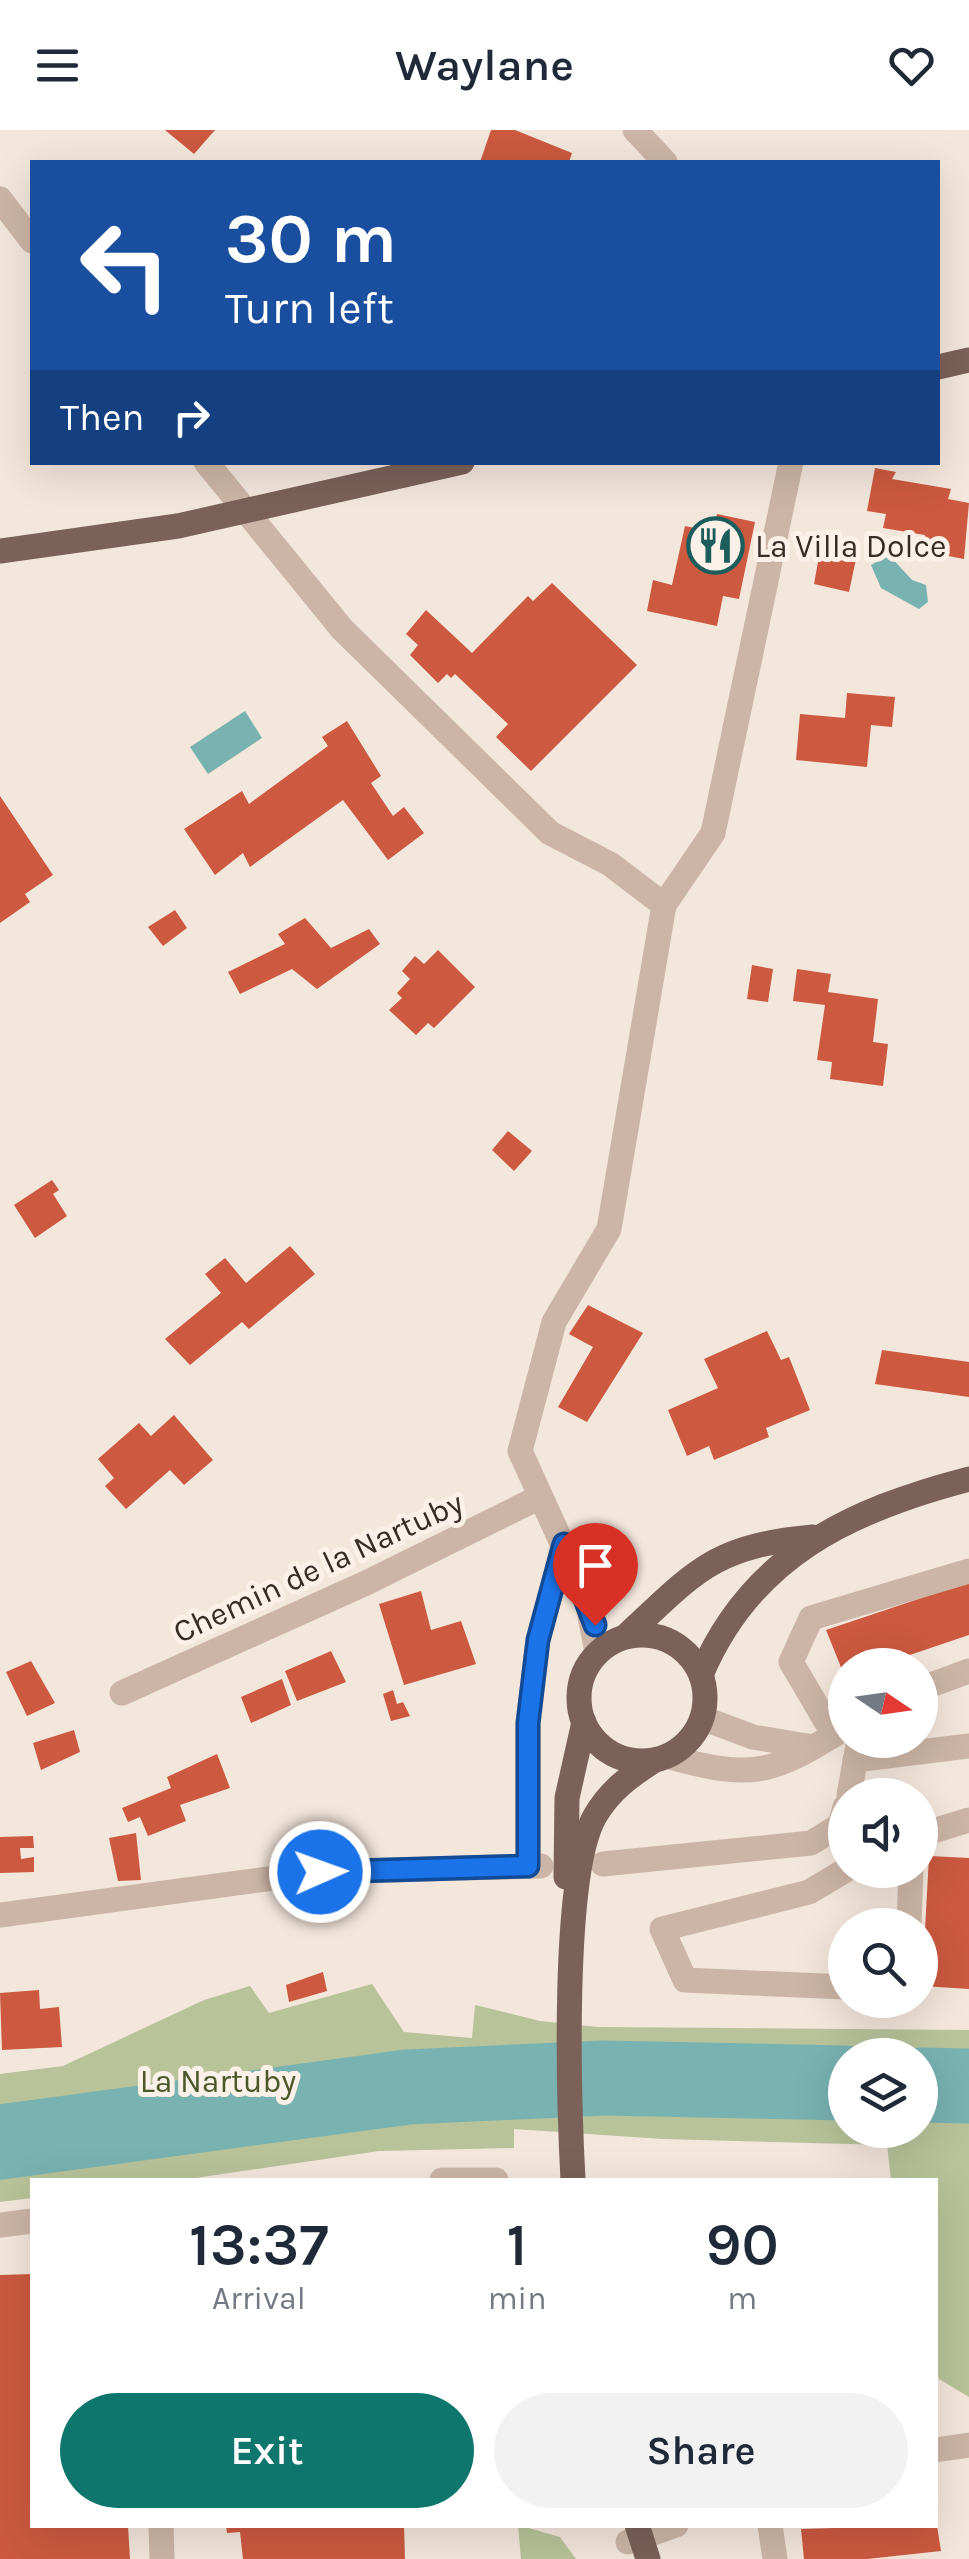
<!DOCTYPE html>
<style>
body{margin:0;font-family:Karla,sans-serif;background:#f2f2f3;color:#1f2937;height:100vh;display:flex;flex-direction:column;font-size:38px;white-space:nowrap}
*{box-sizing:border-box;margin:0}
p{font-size:32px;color:#747a83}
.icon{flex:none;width:55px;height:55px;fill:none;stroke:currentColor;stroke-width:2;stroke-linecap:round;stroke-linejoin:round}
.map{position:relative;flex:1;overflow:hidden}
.drawer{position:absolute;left:30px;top:2048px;width:908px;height:350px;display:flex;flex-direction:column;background:#fff;border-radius:0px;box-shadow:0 10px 40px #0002}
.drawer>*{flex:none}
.hud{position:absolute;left:30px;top:30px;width:910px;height:305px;border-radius:0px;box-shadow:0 10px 40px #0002;background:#1a4fa0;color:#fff;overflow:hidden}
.needle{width:65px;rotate:103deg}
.controls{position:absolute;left:828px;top:1518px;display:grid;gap:20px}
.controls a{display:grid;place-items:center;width:110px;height:110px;border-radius:50%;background:#fff;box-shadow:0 10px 40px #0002;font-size:50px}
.pin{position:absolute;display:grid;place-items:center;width:85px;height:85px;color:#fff;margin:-102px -42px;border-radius:50% 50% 50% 0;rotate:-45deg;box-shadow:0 0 10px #0007}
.pin .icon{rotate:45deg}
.me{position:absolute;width:110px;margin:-55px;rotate:88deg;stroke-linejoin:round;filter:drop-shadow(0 0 8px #0008)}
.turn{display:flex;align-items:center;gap:35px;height:210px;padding:0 30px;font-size:45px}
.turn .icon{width:130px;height:130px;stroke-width:2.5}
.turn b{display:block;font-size:70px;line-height:85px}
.then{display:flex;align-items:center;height:95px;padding:0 30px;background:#0003;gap:20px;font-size:38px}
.eta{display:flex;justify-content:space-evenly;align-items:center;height:170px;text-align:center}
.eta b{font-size:60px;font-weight:600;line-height:70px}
.primary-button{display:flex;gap:20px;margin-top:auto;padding:20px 30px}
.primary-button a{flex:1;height:115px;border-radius:60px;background:#0f766e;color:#fff;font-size:40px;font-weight:600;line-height:115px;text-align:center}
.primary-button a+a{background:#f2f2f3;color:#1f2937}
header{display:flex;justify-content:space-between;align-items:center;height:130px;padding:0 30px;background:#fff;font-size:45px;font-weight:600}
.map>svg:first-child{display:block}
</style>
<header><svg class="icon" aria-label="menu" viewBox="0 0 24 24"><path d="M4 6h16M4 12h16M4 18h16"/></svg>Waylane<svg class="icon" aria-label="heart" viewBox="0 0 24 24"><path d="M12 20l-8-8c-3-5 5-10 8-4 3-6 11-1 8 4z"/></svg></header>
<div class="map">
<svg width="969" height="2429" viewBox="0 0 969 2429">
<rect width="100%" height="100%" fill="#f3e6db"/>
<g fill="#b8c39a" fill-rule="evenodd">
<path d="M372,1854L404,1902L472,1908L475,1875L540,1891L598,1897L969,1900V2267L939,2249L935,2236V2050H891L887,2015L663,2009L514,1999V2018L379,2021L182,2050H32V2068L0,2072V1944L63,1936L204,1870L250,1856L269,1883ZM845,1925H920V2000H845Z"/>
<polygon points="518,2395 560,2407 576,2429 521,2429"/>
</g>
<g fill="#78b2b1">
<polygon points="889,425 912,450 926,455 928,472 919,479 881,458 871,435"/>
<polygon points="245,581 262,608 208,644 190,617"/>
</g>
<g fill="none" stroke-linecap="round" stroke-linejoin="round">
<g stroke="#78b2b1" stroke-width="75">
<polyline points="920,1955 969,1956"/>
<polyline points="0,2012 408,1957 604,1948 845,1953"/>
</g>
</g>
<g fill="#cc5940">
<polygon points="165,0 215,0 194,24"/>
<polygon points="491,0 515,0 572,23 569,32 480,32"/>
<polygon points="875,338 896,342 892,349 951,359 948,369 969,373 964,429 922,421 925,405 883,398 886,384 867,381"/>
<polygon points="717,384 755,392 739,469 723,466 717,496 647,481 653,450 672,455 685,396 713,402"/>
<polygon points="820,421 856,429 849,462 814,454"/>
<polygon points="552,453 637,535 531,641 496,607 508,594 455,544 451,548 447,544 438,553 410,525 418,515 406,504 426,480 472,523 528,466 533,471"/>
<polygon points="847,563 895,567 892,597 871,595 867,637 796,630 800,584 845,588"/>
<polygon points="347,591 381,646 371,653 393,686 404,677 424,703 388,730 343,670 250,737 243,723 215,745 184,699 242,661 249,674 328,616 322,607"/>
<polygon points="0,666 53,745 25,764 30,772 0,793"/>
<polygon points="175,780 187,798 163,816 148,797"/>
<polygon points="305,788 331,818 369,799 380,814 317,859 292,839 240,864 228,842 285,814 278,804"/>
<polygon points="438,820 475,857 434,898 428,893 416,905 389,880 402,868 397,863 410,849 402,841 415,826 424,834"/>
<polygon points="752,835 773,839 768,872 747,869"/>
<polygon points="797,839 831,844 828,862 878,869 873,912 888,914 883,956 830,949 832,932 817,930 825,875 793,871"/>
<polygon points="508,1001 532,1021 514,1041 492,1020"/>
<polygon points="52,1050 59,1060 53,1064 67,1086 35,1108 14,1075"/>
<polygon points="290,1116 315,1144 249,1199 242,1192 190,1235 165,1209 221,1163 205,1144 225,1128 246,1153"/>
<polygon points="588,1175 643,1203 587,1292 558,1277 593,1217 569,1204"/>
<polygon points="767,1201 781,1230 789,1227 810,1280 766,1298 769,1307 714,1330 709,1316 687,1326 668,1280 718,1258 704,1229"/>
<polygon points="882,1220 969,1232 969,1267 875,1254"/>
<polygon points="174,1285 213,1330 184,1355 170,1340 126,1379 105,1356 114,1348 98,1329 139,1293 151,1306"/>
<polygon points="969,1452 969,1505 880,1535 845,1535 845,1547 826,1500"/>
<polygon points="421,1461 431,1500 461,1491 476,1534 404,1555 379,1474"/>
<polygon points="331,1521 346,1552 297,1571 285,1541"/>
<polygon points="31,1531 55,1573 27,1586 6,1542"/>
<polygon points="282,1549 291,1575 251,1593 241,1567"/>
<polygon points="393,1560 397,1574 403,1572 410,1586 391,1591 383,1564"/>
<polygon points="74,1600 80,1622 41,1640 33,1613"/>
<polygon points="217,1624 230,1658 180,1675 186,1691 148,1706 140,1687 128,1692 122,1678 171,1658 167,1647"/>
<polygon points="136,1703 141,1750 118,1751 109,1708"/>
<polygon points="33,1706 34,1718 20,1718 21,1729 34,1727 34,1742 0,1743 0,1707"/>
<polygon points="929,1726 969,1728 969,1859 922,1856"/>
<polygon points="323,1842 327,1861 289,1872 286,1855"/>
<polygon points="39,1860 40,1879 59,1877 62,1917 2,1920 0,1863"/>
<polygon points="32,2144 32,2395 128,2396 130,2429 0,2429 0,2145"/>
<polygon points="935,2383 941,2421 867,2429 804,2429 801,2399 935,2395"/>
<polygon points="226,2395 404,2395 405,2429 243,2429 240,2402 227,2403"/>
</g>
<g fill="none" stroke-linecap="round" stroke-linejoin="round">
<g stroke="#ccb5a6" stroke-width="25">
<polyline points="635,0 665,32"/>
<polyline points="0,69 32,111"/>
<polyline points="206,332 342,499 550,703 610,734 664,775 609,1099 554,1192 520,1321 586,1466 597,1522"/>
<polyline points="664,775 713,703 791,332"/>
<polyline points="920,1559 969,1541"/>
<polyline points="122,1563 366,1453 540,1367"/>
<polyline points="702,1588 753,1607 813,1617"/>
<polyline points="834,1605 791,1532 811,1488 969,1441"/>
<path d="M666,1626C752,1650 771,1645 845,1598"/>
<polyline points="855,1630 969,1616"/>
<polyline points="849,1665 859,1610"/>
<polyline points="920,1705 969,1690"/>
<polyline points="603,1734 811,1713 840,1695 845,1677"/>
<polyline points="528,1736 528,1593 538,1510 564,1414"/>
<polyline points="0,1785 319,1742 541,1736"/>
<polyline points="909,1795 911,1740"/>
<polyline points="845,1857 685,1850 662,1799 809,1762 846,1740"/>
<polyline points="442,2050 496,2050"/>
<polyline points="0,2095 32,2091"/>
<polyline points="935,2320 969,2315"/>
<polyline points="161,2395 162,2429"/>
<polyline points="770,2395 775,2429"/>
<polyline points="628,2412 676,2395"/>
</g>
<g stroke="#7b6158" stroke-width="25">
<polyline points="938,237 969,230"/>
<polyline points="0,421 178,396 462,332"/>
<circle cx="642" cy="1568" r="63"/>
<path d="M626,1506C696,1441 713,1416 813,1407"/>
<path d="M701,1545C751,1426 850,1380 969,1349"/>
<polyline points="566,1747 567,1668 584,1592"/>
<path d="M573,2050C569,1975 561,1745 595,1686C610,1660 630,1646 655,1630"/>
<polyline points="637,2395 648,2429"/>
</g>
</g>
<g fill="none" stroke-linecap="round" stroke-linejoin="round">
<defs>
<polyline id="route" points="320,1742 528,1736 528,1593 538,1510 564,1414 595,1495"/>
</defs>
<use href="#route" stroke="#114b97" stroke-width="25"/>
<use href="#route" stroke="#1a73e8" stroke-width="18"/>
</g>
<defs>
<symbol id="restaurant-ring" viewBox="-11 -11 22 22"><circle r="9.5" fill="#fbf1e8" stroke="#1b5c5c" stroke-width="1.5"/><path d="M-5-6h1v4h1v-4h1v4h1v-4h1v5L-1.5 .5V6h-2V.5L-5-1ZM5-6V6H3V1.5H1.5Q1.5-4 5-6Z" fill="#1b5c5c"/></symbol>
</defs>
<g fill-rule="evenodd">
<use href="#restaurant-ring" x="684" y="384" width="63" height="63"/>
</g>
<g text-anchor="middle" stroke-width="10" stroke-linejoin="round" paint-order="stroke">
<g font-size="32" fill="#382c27" stroke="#fbf1e8" text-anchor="start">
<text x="755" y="427">La Villa Dolce</text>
</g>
<g font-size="32" fill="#382c27" stroke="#fbf1e8">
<text transform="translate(318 1437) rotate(-25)" y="11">Chemin de la Nartuby</text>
</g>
<g font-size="32" fill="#4a582a" stroke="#fbf1e8">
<text x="218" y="1962">La Nartuby</text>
</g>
</g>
</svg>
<div class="controls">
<a><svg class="needle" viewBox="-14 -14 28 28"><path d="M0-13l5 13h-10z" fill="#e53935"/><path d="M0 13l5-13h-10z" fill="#747a83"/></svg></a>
<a><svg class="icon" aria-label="sound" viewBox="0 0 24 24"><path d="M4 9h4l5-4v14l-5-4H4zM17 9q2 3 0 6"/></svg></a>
<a><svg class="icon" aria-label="search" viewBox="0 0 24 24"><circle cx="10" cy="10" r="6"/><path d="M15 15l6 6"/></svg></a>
<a><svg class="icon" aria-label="layers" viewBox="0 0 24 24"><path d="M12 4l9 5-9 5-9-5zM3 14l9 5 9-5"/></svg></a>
</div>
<div class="pin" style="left:595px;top:1495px;background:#d93025"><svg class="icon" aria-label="arrive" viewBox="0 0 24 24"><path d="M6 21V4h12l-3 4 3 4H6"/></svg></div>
<svg class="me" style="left:320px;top:1742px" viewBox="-20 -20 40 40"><circle r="17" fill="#1a73e8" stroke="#fff" stroke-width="3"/><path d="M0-11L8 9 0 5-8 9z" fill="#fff"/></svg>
<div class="hud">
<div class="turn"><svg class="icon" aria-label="left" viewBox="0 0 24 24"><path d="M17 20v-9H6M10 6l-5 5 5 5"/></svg><div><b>30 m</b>Turn left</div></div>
<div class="then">Then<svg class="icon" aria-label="right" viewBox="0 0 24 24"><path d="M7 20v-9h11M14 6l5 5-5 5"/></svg></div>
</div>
<section class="drawer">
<div class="eta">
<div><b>13:37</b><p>Arrival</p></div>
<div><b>1</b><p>min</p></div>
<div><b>90</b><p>m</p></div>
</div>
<div class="primary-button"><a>Exit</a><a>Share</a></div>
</section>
</div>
